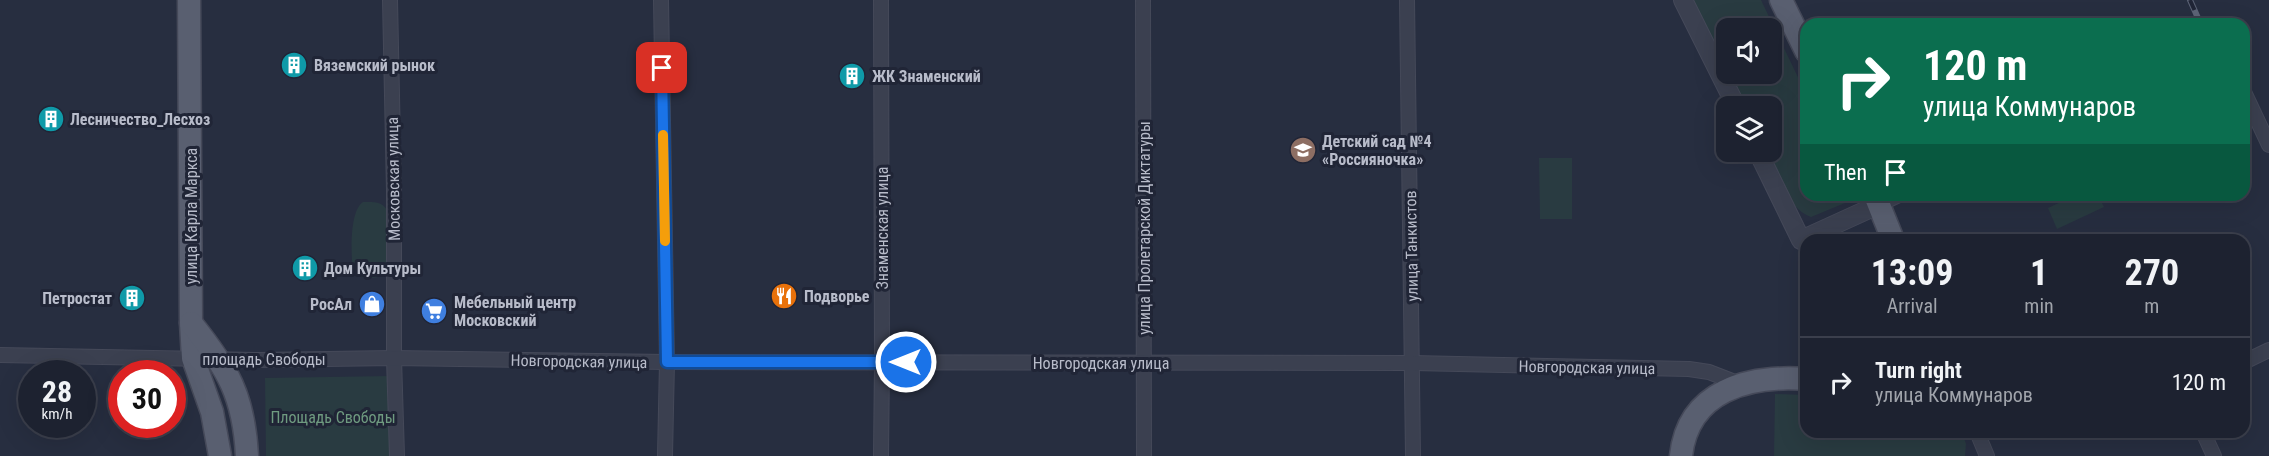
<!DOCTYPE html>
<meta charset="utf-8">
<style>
body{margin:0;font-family:"Roboto Condensed",sans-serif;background:#252a38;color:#f1f3f6;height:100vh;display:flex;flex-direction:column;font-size:22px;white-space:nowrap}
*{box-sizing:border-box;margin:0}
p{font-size:20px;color:#a0a4ab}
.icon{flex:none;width:33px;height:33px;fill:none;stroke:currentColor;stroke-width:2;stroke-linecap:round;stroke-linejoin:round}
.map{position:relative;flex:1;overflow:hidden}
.panel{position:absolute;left:1800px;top:234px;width:450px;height:204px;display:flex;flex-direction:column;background:#1d2230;border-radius:18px;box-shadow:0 6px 24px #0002,0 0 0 2px #3b3f4c}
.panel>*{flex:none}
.banner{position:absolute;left:1800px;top:18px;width:450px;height:183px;border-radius:18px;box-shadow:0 6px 24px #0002,0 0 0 2px #3b3f4c;background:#0b6e4f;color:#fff;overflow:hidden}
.fabs{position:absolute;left:1716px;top:18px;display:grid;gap:12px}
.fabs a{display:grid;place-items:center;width:66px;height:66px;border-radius:12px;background:#1d2230;box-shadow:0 6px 24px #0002,0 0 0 2px #3b3f4c;font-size:30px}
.speed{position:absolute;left:18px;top:360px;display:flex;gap:12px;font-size:30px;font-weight:700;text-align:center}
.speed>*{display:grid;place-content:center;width:78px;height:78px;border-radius:50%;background:#1d2230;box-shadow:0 6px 24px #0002,0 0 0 2px #3b3f4c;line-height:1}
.speed small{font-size:15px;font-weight:400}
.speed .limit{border:9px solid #d22;background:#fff;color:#111}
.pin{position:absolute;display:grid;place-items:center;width:51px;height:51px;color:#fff;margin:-26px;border-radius:12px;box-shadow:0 3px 9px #0006}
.me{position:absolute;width:66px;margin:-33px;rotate:270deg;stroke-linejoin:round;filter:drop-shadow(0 0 4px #0008)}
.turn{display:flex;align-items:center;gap:21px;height:126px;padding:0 24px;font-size:27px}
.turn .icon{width:78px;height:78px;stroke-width:2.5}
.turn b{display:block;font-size:42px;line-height:51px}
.then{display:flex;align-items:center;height:57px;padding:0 24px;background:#0003;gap:12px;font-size:22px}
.eta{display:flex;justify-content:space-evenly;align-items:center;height:102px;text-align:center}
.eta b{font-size:36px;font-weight:700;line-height:42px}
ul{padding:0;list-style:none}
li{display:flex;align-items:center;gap:18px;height:90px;padding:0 24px;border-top:2px solid #3b3f4c}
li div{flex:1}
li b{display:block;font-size:22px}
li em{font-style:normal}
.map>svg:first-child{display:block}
</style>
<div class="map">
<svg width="2269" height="456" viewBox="0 0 2269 456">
<rect width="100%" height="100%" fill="#272e40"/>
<g fill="#293b41">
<path d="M1692,0H1761L1806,94V195H1850L1845,203L1811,217C1787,208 1777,174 1767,152H1772V106H1744L1728,74H1772V28H1726V70Z"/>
<polygon points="1539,158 1572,158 1572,219 1540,219"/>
<polygon points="2076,195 2098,195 2104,207 2057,229 2048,208"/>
<path d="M363,202C375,202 384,201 389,214L388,271C382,280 366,278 356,276L353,271C351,256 349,211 363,202Z"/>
<polygon points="391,376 391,456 266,456 265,378"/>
<polygon points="1775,394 1806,395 1806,432 1962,432 1966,444 1965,456 1774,456"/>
</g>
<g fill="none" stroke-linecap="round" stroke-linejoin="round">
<defs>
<g id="minor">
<polyline points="390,0 394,191 394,358 397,456"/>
<polyline points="661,0 667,362 665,456"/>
<polyline points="881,0 882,362 881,456"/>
<polyline points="1143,0 1144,456"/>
<polyline points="1407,0 1413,456"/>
<polyline points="2244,92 2269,145"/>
<polyline points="1880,204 1899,195"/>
<polyline points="0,355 258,360 394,358 667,362 1413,363 1689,369 1709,372 1740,384"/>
<polyline points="2244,362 2269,350"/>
<polyline points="1977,432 1987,456"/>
<polyline points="2203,432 2214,456"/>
</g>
<g id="tertiary">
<polyline points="1683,0 1736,106"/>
<polyline points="1758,152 1801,240 1880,204"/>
</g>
<g id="primary">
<polyline points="189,0 191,323 193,358 212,412 220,456"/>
<polyline points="1781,0 1806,51"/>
<polyline points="1875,195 1893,240"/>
<path d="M191,323C228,369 244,396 247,456"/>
<path d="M1681,456C1688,390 1749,375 1806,379"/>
</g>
</defs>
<use href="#minor" stroke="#454959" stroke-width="16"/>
<use href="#tertiary" stroke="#454959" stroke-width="20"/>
<use href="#primary" stroke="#454959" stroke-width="25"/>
<use href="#minor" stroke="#3b4050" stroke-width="14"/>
<use href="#tertiary" stroke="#3b4050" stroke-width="18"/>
<use href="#primary" stroke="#595f70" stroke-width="22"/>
<defs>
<polyline id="rail" points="2190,0 2198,18"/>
</defs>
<use href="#rail" stroke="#5d6477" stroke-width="6"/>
<use href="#rail" stroke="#202536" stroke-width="4" stroke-dasharray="11" stroke-linecap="butt"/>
</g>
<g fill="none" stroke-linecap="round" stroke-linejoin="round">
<defs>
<polyline id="route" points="662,68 667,362 906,362"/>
</defs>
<use href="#route" stroke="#114b97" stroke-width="15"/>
<use href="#route" stroke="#1a73e8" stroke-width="10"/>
<polyline stroke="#f59e0b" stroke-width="10" points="663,135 665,241"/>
</g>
<defs>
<symbol id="building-disc" viewBox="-11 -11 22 22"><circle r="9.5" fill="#0f9aa8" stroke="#202536"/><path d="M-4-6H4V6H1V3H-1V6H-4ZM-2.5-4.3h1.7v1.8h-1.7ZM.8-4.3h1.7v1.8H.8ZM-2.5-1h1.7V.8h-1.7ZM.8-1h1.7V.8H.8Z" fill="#fff"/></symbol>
<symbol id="school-disc" viewBox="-11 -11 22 22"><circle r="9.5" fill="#8d6e63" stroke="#202536"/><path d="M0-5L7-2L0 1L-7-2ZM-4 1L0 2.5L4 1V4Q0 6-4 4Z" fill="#fff"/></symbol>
<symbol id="restaurant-disc" viewBox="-11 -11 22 22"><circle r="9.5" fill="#e8710a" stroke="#202536"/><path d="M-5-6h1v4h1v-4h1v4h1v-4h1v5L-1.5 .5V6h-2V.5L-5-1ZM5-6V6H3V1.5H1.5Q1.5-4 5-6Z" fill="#fff"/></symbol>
<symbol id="shop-disc" viewBox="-11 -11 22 22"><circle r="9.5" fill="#3f7fe0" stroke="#202536"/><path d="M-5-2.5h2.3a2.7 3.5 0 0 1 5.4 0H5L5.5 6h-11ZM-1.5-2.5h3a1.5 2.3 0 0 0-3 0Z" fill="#fff"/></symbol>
<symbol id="supermarket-disc" viewBox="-11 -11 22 22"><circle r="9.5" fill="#3f7fe0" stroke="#202536"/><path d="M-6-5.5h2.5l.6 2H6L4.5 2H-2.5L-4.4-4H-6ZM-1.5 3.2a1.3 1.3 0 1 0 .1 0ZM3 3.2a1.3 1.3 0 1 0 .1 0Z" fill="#fff"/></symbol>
</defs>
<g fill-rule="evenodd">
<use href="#building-disc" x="279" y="50" width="30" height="30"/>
<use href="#building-disc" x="837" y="61" width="30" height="30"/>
<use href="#building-disc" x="36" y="104" width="30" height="30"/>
<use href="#school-disc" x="1288" y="135" width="30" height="30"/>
<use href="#building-disc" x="290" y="253" width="30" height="30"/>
<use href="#restaurant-disc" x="769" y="281" width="30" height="30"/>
<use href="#building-disc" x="117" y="283" width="30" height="30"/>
<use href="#shop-disc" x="357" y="289" width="30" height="30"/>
<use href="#supermarket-disc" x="419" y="296" width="30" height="30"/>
</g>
<g text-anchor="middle" stroke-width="6" stroke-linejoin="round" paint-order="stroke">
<g font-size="16" font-weight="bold" fill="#b8bcca" stroke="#202536" text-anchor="start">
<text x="314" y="71">Вяземский рынок</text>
<text x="872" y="82">ЖК Знаменский</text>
<text x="70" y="125">Лесничество_Лесхоз</text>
<text x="1322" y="147">Детский сад №4<tspan x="1322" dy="18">«Россияночка»</tspan></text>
<text x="324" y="274">Дом Культуры</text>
<text x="804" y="302">Подворье</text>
<text x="112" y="304" text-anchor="end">Петростат</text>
<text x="454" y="308">Мебельный центр<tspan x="454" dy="18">Московский</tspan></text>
<text x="352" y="310" text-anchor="end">РосАл</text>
</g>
<g font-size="16" fill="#b8bcca" stroke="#202536">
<text transform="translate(393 179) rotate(-91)" y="6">Московская улица</text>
<text transform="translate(191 216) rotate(-90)" y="6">улица Карла Маркса</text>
<text transform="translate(882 228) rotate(-90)" y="6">Знаменская улица</text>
<text transform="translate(1144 228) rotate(-90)" y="6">улица Пролетарской Диктатуры</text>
<text transform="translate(1411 246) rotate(-91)" y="6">улица Танкистов</text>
<text x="264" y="365">площадь Свободы</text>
<text transform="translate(579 361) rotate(1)" y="6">Новгородская улица</text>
<text x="1101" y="369">Новгородская улица</text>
<text transform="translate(1587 367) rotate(1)" y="6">Новгородская улица</text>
</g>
<g font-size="16" fill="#6f9b80" stroke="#202536">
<text x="333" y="423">Площадь Свободы</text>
</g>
</g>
</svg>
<div class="fabs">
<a><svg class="icon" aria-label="sound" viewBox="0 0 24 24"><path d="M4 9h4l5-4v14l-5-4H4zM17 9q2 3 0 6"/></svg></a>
<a><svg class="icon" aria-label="layers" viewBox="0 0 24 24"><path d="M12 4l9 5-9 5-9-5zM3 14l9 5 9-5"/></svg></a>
</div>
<div class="speed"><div>28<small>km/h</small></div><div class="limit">30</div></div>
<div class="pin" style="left:662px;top:68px;background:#d93025"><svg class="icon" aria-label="arrive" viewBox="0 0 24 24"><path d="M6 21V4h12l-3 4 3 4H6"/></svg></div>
<svg class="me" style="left:906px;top:362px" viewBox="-20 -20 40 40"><circle r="17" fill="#1a73e8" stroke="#fff" stroke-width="3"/><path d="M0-11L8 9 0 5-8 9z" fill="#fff"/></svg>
<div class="banner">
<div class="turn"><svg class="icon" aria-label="right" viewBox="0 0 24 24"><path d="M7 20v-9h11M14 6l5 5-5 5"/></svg><div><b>120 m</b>улица Коммунаров</div></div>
<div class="then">Then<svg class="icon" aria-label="arrive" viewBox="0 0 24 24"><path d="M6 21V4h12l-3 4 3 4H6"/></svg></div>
</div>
<section class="panel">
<div class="eta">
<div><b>13:09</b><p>Arrival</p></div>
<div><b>1</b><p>min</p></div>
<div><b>270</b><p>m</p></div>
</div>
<ul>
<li><svg class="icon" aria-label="right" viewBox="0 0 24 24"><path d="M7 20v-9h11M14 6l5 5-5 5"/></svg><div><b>Turn right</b><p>улица Коммунаров</p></div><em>120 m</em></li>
</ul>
</section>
</div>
